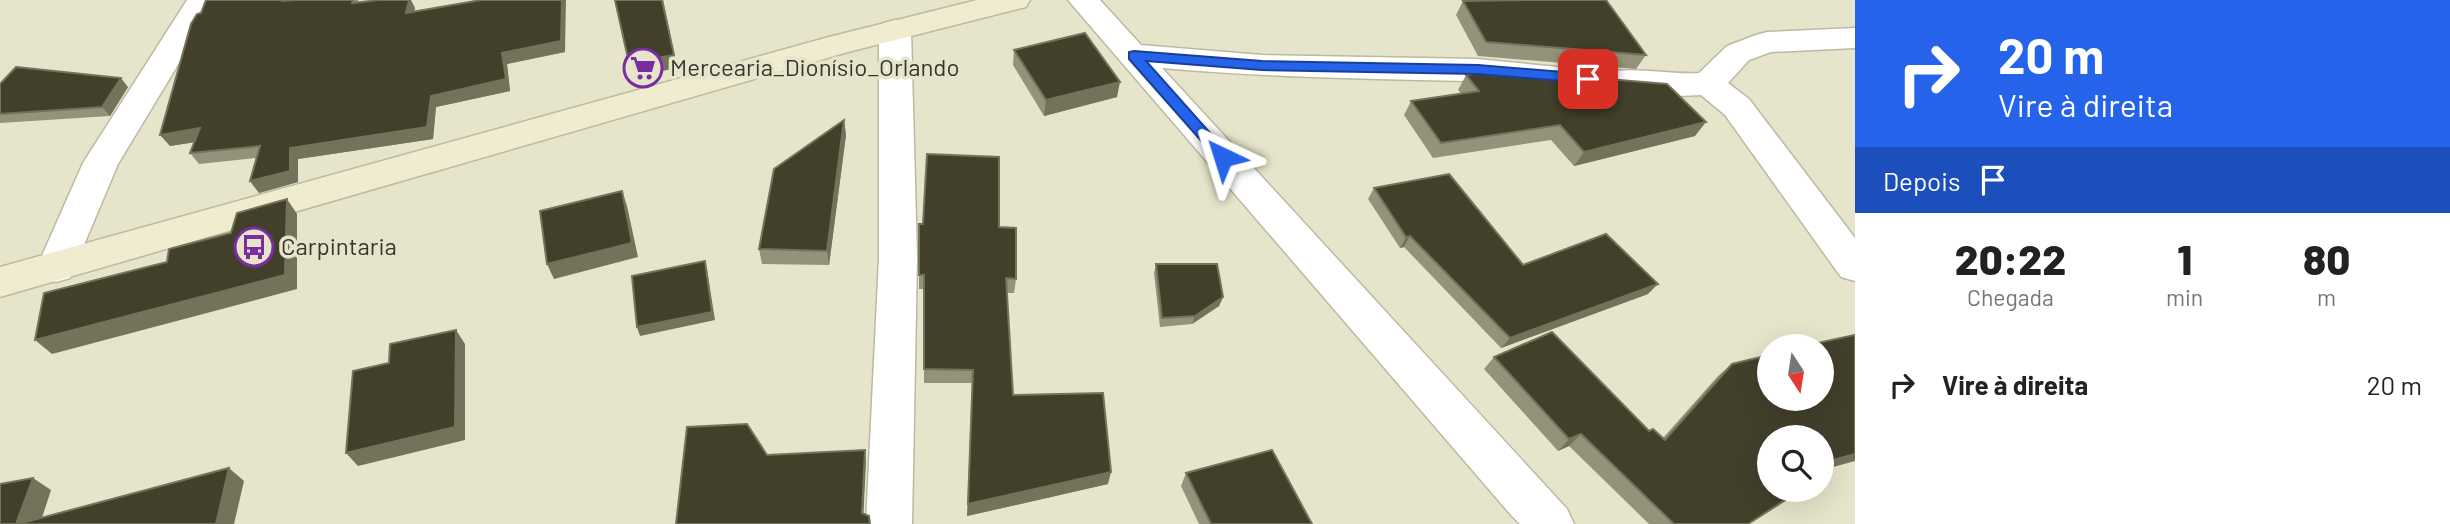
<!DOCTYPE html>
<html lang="pt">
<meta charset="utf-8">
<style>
body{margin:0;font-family:Barlow,sans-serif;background:#f6f6f6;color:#222;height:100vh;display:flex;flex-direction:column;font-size:26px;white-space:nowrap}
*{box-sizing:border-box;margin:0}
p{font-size:23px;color:#767676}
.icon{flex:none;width:38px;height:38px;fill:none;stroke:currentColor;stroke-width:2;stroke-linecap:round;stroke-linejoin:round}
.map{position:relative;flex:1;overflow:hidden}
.drawer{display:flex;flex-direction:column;background:#fff;width:595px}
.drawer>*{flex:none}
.hud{background:#2563eb;color:#fff;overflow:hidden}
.needle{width:46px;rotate:168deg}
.tools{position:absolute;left:1757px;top:334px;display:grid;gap:14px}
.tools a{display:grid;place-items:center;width:77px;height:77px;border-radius:50%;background:#fff;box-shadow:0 7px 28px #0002;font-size:35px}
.pin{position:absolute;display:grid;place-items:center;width:60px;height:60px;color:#fff;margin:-30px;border-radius:14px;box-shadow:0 4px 10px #0006}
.me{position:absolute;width:77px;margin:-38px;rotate:319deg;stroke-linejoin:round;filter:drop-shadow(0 0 5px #0008)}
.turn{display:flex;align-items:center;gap:24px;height:147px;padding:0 28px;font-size:32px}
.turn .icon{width:91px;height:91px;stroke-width:2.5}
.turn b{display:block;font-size:49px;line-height:60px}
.then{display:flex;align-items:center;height:66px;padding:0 28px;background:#0003;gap:14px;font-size:26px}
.eta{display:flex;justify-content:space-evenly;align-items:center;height:119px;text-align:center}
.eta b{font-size:42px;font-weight:800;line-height:49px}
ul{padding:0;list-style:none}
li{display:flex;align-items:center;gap:21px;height:105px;padding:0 28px}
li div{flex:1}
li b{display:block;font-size:26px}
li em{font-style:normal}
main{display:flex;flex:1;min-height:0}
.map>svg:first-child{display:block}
</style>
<main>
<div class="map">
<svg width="1855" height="524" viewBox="0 0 1855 524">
<rect width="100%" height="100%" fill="#e6e5cb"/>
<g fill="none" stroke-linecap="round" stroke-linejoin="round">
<defs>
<g id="street">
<polygon points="187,0 217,0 118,164 70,278 56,282 42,278 37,267 83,163"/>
<path d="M1068,0H1100L1141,45L1262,55L1477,59L1558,67L1562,75L1558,83C1530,90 1496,81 1467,81C1365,79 1264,77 1162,68L1567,509L1574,524H1520L1511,515Z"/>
<polygon points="895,20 906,23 911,30 917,258 912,524 866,524 879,258 879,30 884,23"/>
<path d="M1855,28V48L1771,52L1749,60L1728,83L1749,99L1855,238V281L1841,277L1725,115L1701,95C1669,97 1636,97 1605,89L1601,81L1605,73C1632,66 1670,75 1699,73L1727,46L1756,35L1767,32Z"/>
</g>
<polygon id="secondary" points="977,0 1030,0 1026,7 848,52 0,297 0,267 829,37"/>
</defs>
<use href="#street" stroke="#bbbaa0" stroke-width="3"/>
<use href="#secondary" stroke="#bbbaa0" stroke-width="3"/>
<use href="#street" fill="#fff" fill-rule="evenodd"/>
<use href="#secondary" fill="#efecd0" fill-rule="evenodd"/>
</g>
<g fill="#94927b">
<polygon points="297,0 358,0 359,2 415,8 414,11 565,52 507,64 510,91 436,107 433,139 298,159 298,182 259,193 250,181 257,158 199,164 190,153 195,142 170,146"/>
<polygon points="1463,1 1646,55 1636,69 1478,56 1456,15"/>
<polygon points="1014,50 1117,97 1044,116 1013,65"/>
<polygon points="1466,75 1695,136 1574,166 1551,140 1433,158 1404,115 1411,101 1462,94 1458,90"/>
<polygon points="0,84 128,87 110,116 0,123"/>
<polygon points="844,120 846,135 829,265 762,264 759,249"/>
<polygon points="1374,188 1523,265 1648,294 1501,348 1404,247 1400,248 1368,199"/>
<polygon points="919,224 999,227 1016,279 1014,293 1007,293 1013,395 1108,484 967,516 972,383 924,383 924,289 919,289"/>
<polygon points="1156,264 1223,297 1219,306 1192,324 1160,327 1154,273"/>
<polygon points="1494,357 1663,438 1718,376 1732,364 1749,524 1649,524 1569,446 1558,451 1484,369"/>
<polygon points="1186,473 1312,524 1199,524 1181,486"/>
</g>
<g fill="#73725b">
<polygon points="409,0 411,0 415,8 412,24 406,13"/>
<polygon points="562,0 566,0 565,52 507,64 510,91 436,107 433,139 298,159 298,182 259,193 250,181 290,148 431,96 502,53"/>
<polygon points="663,0 677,68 633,77 629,63"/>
<polygon points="121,78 128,87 110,116 102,107"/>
<polygon points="1120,82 1117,97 1044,116 1046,100"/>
<polygon points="844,120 846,135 829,265 827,251"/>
<polygon points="1706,122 1695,136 1574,166 1584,152"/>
<polygon points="200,128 209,140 170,146 160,135"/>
<polygon points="622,191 627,206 638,257 554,279 547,264"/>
<polygon points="287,199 297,214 297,289 52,354 35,340 285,275"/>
<polygon points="1410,236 1404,247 1400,248 1406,237"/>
<polygon points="705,261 707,270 715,320 640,336 637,327"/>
<polygon points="1658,284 1648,294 1501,348 1510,338"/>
<polygon points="1223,297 1219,306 1192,324 1195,316"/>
<polygon points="456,330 465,344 465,440 358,466 346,453"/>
<polygon points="1581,434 1569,446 1558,451 1569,439"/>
<polygon points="865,450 866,462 863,524 862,513"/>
<polygon points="1855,454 1855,461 1822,470 1822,463"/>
<polygon points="229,468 244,481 234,524 216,524"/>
<polygon points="1111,472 1108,484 967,516 968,504"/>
<polygon points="33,478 51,490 40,524 16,524"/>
</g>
<g fill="#42402b" stroke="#73725b" stroke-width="2">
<polygon points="206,0 282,0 282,1 297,0 353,0 352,3 379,0 409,0 406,13 481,0 562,0 561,41 502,53 506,79 431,96 427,127 290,148 290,171 250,181 260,146 190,153 200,128 160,135 191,24 197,14 201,13"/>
<polygon points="615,0 662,0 674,55 629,63"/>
<polygon points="1531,0 1606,0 1646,55 1486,42 1463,1"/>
<polygon points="1085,33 1120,82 1046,100 1014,50"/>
<polygon points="16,67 121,78 102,107 0,114 0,84"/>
<polygon points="1500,70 1667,84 1706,122 1584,152 1560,125 1441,143 1411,101 1479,91 1466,75"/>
<polygon points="844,120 827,251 759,249 774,169"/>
<polygon points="927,154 999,157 999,227 1016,228 1016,279 1006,278 1013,395 1103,393 1111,472 968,504 973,370 924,369 924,275 919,275 919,224 923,224"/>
<polygon points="1449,174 1523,265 1606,234 1658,284 1510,338 1410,236 1406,237 1374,188"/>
<polygon points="622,191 632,243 547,264 540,211"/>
<polygon points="287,199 285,275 35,340 44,293 167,262 169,249 231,233 237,213"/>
<polygon points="705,261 712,312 637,327 632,276"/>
<polygon points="1156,264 1217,264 1223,297 1195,316 1162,318"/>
<polygon points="456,330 455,427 346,453 353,371 389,363 390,344"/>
<polygon points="1552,332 1649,431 1653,429 1665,440 1732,364 1769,355 1769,399 1822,399 1822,346 1804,346 1854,335 1855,336 1855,454 1822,463 1822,438 1769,438 1769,490 1801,490 1748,524 1674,524 1581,434 1569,439 1494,357"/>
<polygon points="747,424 767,455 865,450 862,513 869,516 870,524 676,524 687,427"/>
<polygon points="1272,450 1312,524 1211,524 1186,473"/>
<polygon points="229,468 216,524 18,524"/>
<polygon points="33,478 16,524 0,524 0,484"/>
</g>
<polygon fill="#2563eb" stroke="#184099" stroke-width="2" points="1134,51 1262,61 1478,65 1588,74 1595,79 1588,83 1478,74 1262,70 1146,61 1228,153 1230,157 1223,162 1218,160 1129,59 1129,52"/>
<defs>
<symbol id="supermarket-ring" viewBox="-11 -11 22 22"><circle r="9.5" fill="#e6e5cb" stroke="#782da0" stroke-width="1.5"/><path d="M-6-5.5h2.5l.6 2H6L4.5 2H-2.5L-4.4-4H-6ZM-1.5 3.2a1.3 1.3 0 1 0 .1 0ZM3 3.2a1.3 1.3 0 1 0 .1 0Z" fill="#782da0"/></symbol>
<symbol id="bus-ring" viewBox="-11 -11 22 22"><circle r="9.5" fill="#e6e5cb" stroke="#782da0" stroke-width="1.5"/><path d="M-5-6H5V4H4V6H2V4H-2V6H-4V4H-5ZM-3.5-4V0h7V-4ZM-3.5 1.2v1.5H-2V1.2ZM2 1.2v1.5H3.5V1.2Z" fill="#782da0"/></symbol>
</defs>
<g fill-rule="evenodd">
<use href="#supermarket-ring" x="621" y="46" width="44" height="44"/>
<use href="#bus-ring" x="232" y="225" width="44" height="44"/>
</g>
<g text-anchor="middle" stroke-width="7" stroke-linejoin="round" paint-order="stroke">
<g font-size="24" fill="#37362c" stroke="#e6e5cb" text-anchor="start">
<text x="670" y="76">Mercearia_Dionísio_Orlando</text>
<text x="281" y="255">Carpintaria</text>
</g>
</g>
</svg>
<div class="tools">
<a><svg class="needle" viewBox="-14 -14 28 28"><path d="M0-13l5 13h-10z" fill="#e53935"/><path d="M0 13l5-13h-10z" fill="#767676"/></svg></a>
<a><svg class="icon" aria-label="search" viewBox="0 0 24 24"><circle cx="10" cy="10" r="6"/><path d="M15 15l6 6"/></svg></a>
</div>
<div class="pin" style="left:1588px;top:79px;background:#d93025"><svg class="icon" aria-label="arrive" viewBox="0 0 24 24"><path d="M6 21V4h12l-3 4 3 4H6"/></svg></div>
<svg class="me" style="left:1223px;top:157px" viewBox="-20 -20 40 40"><path d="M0-17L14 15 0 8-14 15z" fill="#2563eb" stroke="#fff" stroke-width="4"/></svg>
</div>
<section class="drawer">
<div class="hud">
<div class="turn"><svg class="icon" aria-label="right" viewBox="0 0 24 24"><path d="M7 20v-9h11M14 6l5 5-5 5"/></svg><div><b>20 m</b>Vire à direita</div></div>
<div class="then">Depois<svg class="icon" aria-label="arrive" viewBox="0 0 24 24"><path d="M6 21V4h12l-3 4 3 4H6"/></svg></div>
</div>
<div class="eta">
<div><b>20:22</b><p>Chegada</p></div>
<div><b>1</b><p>min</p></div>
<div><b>80</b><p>m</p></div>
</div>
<ul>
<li><svg class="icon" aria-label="right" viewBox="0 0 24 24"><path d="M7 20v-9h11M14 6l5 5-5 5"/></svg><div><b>Vire à direita</b></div><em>20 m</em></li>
</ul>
</section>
</main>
